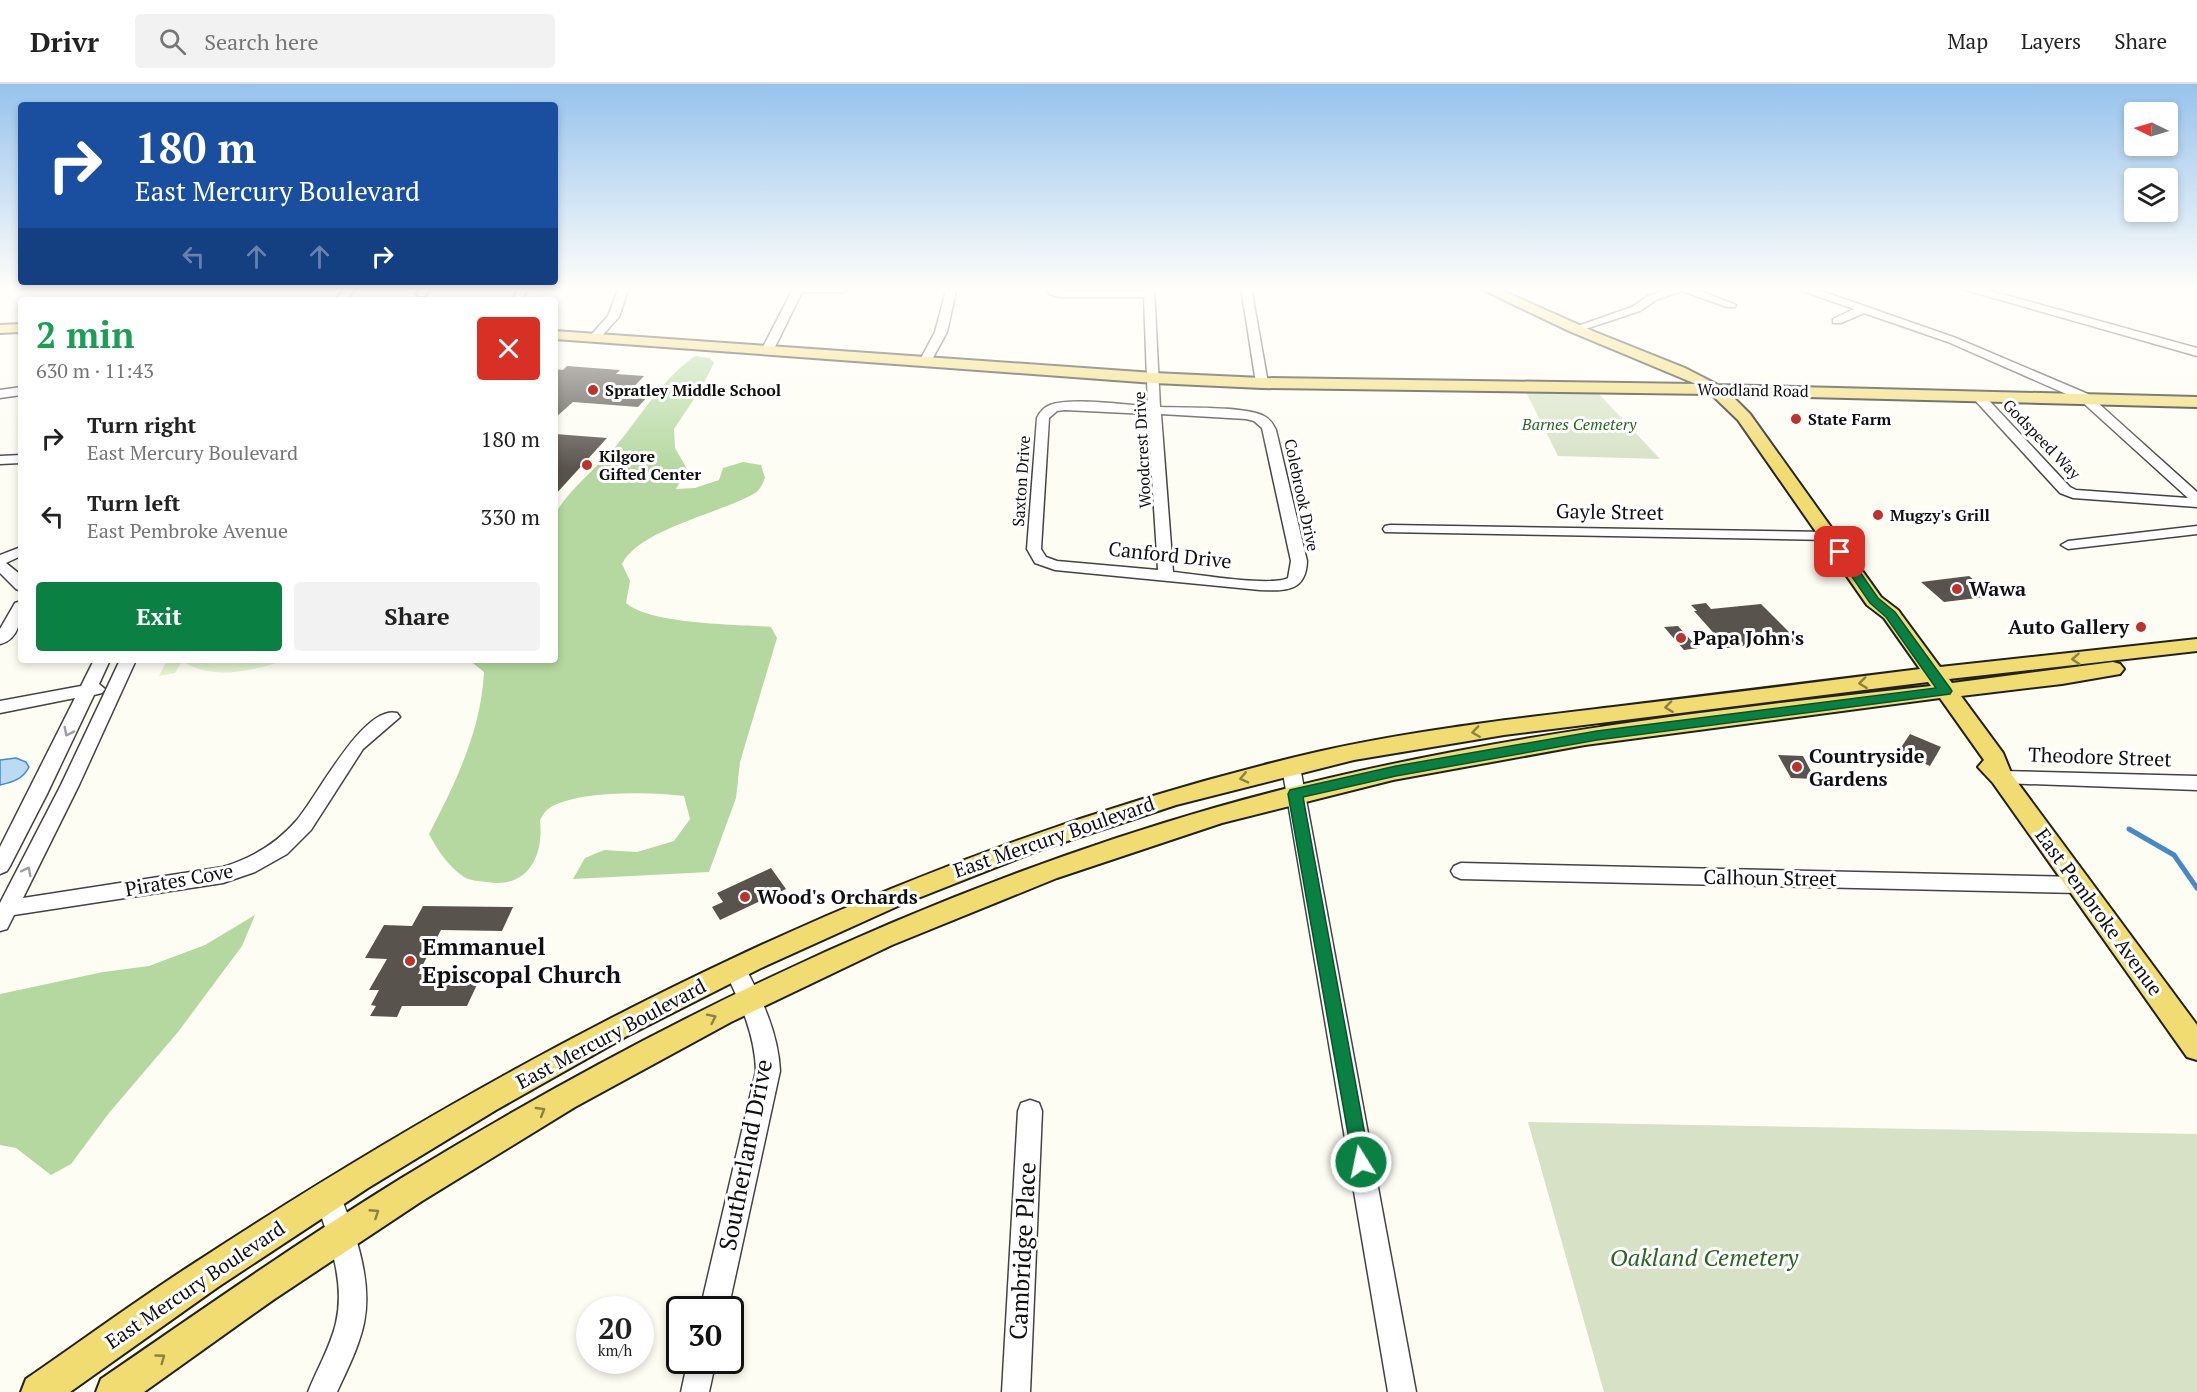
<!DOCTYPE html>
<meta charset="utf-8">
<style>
body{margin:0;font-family:"PT Serif",serif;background:#f2f2f2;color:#222;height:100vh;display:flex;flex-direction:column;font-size:22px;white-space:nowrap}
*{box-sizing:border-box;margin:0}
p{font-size:20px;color:#767676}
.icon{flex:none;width:33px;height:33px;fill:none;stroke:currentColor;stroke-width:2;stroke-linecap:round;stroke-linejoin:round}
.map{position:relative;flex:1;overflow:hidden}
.details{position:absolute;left:18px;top:213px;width:540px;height:366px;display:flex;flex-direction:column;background:#fff;border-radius:6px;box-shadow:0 3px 9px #0003}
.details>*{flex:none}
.banner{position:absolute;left:18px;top:18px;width:540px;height:183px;border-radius:6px;box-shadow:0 3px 9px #0003;background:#1a4fa0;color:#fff;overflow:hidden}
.needle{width:39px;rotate:275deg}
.controls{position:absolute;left:2124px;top:18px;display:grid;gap:12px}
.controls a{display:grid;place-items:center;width:54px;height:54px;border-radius:6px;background:#fff;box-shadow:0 3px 9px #0003;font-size:30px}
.speed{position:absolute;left:576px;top:1212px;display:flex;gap:12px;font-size:30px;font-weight:700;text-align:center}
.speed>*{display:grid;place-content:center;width:78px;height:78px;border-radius:50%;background:#fff;box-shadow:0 3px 9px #0003;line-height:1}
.speed small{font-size:15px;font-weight:400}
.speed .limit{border:3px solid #111;border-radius:9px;background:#fff;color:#111}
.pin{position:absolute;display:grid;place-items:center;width:51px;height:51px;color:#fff;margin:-26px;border-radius:12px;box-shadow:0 3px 9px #0006}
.me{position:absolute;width:66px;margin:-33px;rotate:350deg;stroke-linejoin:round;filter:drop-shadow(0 0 4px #0008)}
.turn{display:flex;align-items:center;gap:21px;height:126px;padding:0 18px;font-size:27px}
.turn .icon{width:78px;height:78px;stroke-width:2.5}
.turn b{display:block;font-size:42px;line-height:51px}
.lanes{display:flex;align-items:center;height:57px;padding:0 18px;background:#0003;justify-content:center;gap:30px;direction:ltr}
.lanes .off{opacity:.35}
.round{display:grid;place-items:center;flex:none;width:63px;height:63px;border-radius:6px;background:#f2f2f2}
.headline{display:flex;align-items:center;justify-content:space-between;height:102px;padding:0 18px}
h1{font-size:36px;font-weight:800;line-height:45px;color:#1e9e55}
.cta{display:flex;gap:12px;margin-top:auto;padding:12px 18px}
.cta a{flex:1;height:69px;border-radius:6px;background:#0b8043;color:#fff;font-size:24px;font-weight:800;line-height:69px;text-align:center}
.cta a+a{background:#f2f2f2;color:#222}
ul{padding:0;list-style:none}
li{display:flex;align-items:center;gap:18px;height:78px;padding:0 18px}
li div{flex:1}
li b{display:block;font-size:22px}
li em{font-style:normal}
header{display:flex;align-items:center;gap:36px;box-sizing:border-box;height:84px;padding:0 30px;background:#fff;border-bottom:2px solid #e0e0e0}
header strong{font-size:28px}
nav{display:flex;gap:33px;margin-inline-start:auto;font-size:21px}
.search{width:420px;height:54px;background:#f2f2f2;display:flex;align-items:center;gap:15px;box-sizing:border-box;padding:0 21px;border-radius:6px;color:#767676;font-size:22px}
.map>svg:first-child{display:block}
</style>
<header>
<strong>Drivr</strong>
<div class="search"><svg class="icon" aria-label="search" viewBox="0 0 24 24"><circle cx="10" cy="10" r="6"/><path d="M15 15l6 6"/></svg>Search here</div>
<nav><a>Map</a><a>Layers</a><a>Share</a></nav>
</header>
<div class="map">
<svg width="2197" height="1308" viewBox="0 0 2197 1308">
<rect width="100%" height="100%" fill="#fefdf4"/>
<g fill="#b4d89f">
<path d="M695,272L710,274L714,279L700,306L674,345L675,364L687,385L676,405L695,404L719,396L723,384L743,378L761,381L765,394C763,399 760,406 755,409C722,429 639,445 622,480L630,497L626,519C651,541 737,540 771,543L777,554L740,678L736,714L709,788L573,795L585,774L604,766L637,768L674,757L690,735L684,712C651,708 575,706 548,725C545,727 542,733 540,736C544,772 528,805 487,798C480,797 470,797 464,793C448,782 438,767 429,750C456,698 481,647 484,588L469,576H555V430C570,404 596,385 616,362C641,332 662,295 695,272Z"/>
<polygon points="255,831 242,862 178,948 109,1029 71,1080 51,1091 16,1064 0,1061 0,910 103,888 149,882 205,861"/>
</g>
<g fill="#d6e1c5">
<polygon points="1526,308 1598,309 1660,375 1558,372"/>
<polygon points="1528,1038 2197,1050 2197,1308 1604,1308"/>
</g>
<path fill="#e2f0d0" d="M167,576H210L235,579L285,576C254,587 211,597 182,577L175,589L159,592Z"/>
<path fill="#bbdaf4" stroke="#4689c7" stroke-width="1.5" d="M16,674L26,678L29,683C23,695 13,698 0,701V676Z"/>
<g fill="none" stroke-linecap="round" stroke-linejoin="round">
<polyline stroke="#4689c7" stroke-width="5" points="2129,745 2174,771 2197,804"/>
</g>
<g fill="#59534d">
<polygon points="567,282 620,286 616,290 644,292 630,307 651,309 638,323 573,318 555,334 555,285 563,286"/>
<polygon points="555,350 607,354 555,411"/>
<polygon points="1969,492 1994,512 1944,518 1921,498"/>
<polygon points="1706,519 1711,525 1761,520 1802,561 1785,557 1727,564 1694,527 1697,527 1691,521"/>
<polygon points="1678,542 1698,564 1684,566 1664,543"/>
<polygon points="1910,650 1941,663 1930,682 1898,668"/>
<polygon points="1778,671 1803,672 1815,695 1791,694"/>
<polygon points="771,784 786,805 720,836 712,823 723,818 717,809"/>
<polygon points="423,822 513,823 502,847 441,846 418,890 482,890 467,922 402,922 397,933 370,932 376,922 371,921 379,906 369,906 387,875 365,874 384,841 412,842"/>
</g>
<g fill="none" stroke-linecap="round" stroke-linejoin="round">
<defs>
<g id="minor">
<polygon points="346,203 357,203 346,216 335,216"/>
<polygon points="421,203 431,203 425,212 421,213 416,210"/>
<polygon points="519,203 529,203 522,216 512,216"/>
<polygon points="619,203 629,203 619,233 598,256 590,256 590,252 608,232"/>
<polygon points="794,203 847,203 848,205 843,208 802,208 773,267 771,269 763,269 761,267"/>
<polygon points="947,203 957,203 947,248 929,281 921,281 919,278 935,248"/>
<path d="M1047,203H1057L1060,207H1144V203H1154L1160,323C1185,324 1244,322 1264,332C1270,335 1273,340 1276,346L1307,477C1306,508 1285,507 1260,506L1055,486L1035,479L1027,465L1037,334C1040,328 1043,324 1050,321C1071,313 1123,321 1148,322L1144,213H1059L1049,210ZM1065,326L1148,330L1158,486L1057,477L1046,473L1041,465L1049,334L1057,327ZM1161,330L1246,335L1254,337L1262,344L1291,477L1288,494C1271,503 1196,490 1173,488Z"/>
<polygon points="1241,203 1251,203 1268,299 1262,303 1256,299"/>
<polygon points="1673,203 1690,203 1736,221 1735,223 1727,223 1682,207 1656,216 1640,227 1579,247 1571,247 1569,245 1632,223 1648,212"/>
<polygon points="1796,203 1810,203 1956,254 2088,310 2197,408 2197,423 2073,414 2060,409 1973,314 1971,311 1973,308 1981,308 2070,403 2076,406 2188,414 2080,316 1948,258 1864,229 1841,239 1833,239 1833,235 1854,225 1797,205"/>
<polygon points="1961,203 1977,203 2197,264 2197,272 1962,205"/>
<polygon points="21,303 21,311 0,314 0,306"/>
<polygon points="21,371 21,379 0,380 0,372"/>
<polygon points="1390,441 1830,448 1837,452 1830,456 1385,448 1383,445 1385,442"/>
<polygon points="2197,442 2197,450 2068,465 2061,461 2068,457"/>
<polygon points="21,463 21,472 6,479 21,491 21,507 16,505 0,489 0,471"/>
<path d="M21,517C21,534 20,555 0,560V545L15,519Z"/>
<polygon points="94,576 110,576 99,600 105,605 102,609 94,611 47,710 10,782 7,787 0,790 0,763 75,614 0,629 0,617 81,602"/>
<path d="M120,576H136L79,701L23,814L223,783C252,774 276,760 296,737C316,715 363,620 397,629L400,633L363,665L311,746L287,770L255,788L223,799L14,831L7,845L0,847V819L61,701Z"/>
<polygon points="1291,677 1298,679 1300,683 1416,1308 1388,1308 1282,683 1284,679"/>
<polygon points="2001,687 2197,692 2197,706 2001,699 1994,698 1992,693 1994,688"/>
<polygon points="1461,779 2079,793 2086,796 2089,801 2086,806 2079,809 1461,795 1454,792 1451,787 1454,782"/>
<path d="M735,876L743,879C761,914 778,947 780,987L728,1226H700L756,987C755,950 740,918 724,885L727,879Z"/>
<polygon points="1030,1016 1039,1019 1042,1027 1030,1308 1002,1308 1018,1027 1021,1019"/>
<path d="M328,1101L337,1104C354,1144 373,1195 364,1239C359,1263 347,1286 337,1308H308C317,1285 330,1264 336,1239C346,1196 328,1154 315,1113L319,1104Z"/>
<polygon points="688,1276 716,1276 709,1308 681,1308"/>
</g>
<g id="major">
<path d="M1477,203H1494L1595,248L1685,284L1718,301L2197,313V323L1731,311L1750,330L1881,513L1898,526L1940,583L2197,555V567L1949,595L1952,599L2113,578L2120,580L2124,585L2120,590L2062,600L1961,612L2003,669L2012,691L2197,941V976L2187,973L1993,699L1978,683L1984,676L1940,614L1585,661L1393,696L1222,739L1057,794L892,861L731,938L575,1023L422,1117L273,1216L144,1308H96L101,1295C200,1227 298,1158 400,1095C654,939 926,807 1214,724C1447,657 1691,628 1931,602L1928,598L1504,651L1354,676L1176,721L1037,767L898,822L761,884L627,952L496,1026L368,1104L218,1203L70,1308H21L26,1295C83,1256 138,1215 196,1178C541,952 913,762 1317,668C1414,646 1514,635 1613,623C1715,611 1817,598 1920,585L1884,534L1867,521L1738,336L1711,310L1262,304L1154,299L555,255V247L1154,289L1262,294L1696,300L1569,247Z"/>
<polygon points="21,240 21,248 0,249 0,241"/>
</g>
</defs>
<use href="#minor" stroke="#434343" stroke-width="3"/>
<use href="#major" stroke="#212121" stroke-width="4"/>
<use href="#minor" fill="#fff" fill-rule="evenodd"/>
<use href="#major" fill="#f1dc71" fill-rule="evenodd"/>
</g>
<defs><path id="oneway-chevron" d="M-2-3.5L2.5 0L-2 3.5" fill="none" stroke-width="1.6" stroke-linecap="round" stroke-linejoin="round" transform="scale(1.5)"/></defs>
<g stroke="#8c8045">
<use href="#oneway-chevron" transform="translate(2076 575) rotate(176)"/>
<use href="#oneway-chevron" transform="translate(1863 599) rotate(173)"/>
<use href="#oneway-chevron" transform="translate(1669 623) rotate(173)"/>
<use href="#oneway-chevron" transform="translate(1476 648) rotate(172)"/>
<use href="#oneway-chevron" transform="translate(1244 694) rotate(167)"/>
<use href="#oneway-chevron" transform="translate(712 934) rotate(-26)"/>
<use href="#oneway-chevron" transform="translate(541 1027) rotate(-30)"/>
<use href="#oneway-chevron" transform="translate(375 1129) rotate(-33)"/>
<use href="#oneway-chevron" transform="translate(161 1274) rotate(-36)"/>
</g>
<g stroke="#9f9f9f">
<use href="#oneway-chevron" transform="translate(68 648) rotate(116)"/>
<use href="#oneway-chevron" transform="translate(27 787) rotate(-63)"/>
</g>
<linearGradient id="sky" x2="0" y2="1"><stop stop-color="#96c3ed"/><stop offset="0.53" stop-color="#fffefa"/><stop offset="1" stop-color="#fffefa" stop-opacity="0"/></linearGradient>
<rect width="2197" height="386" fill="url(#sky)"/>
<polygon fill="#0b8043" stroke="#07532c" stroke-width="1.5" points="1840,464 1844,465 1878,514 1895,528 1950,604 1952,607 1950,610 1597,656 1396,692 1303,713 1370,1078 1368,1084 1361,1087 1354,1084 1288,710 1290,706 1396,682 1597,647 1936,604 1886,533 1870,519 1835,468"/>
<g fill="#bb322e" stroke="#fff" stroke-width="2">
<circle cx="593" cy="306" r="6"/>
<circle cx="1796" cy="335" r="6"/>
<circle cx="587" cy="381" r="6"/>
<circle cx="1878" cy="431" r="6"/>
<circle cx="1957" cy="505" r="6"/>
<circle cx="2141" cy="543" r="6"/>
<circle cx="1681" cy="554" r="6"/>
<circle cx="1797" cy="683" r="6"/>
<circle cx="745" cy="813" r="6"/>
<circle cx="410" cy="877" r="6"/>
</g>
<g text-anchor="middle" stroke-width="6" stroke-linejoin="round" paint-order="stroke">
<g font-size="16" font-weight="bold" fill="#101010" stroke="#fff" text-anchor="start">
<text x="605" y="312">Spratley Middle School</text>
<text x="1808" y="341">State Farm</text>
<text x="599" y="378">Kilgore<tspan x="599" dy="18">Gifted Center</tspan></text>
<text x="1890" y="437">Mugzy's Grill</text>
</g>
<g font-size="16" fill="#101010" stroke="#fff">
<text transform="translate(1753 306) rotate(1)" y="6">Woodland Road</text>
<text transform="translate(2042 355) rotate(46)" y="6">Godspeed Way</text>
<text transform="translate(1142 366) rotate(-93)" y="6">Woodcrest Drive</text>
<text transform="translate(1021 397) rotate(-86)" y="6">Saxton Drive</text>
<text transform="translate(1302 411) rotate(78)" y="6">Colebrook Drive</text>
</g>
<g font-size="16" font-style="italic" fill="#2b6623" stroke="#fff">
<text x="1579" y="346">Barnes Cemetery</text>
</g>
<g font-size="20" fill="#101010" stroke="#fff">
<text transform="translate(1610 428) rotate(1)" y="7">Gayle Street</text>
<text transform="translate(1170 471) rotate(6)" y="7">Canford Drive</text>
<text transform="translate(2100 673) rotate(2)" y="7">Theodore Street</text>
<text transform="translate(1054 753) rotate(-19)" y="7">East Mercury Boulevard</text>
<text transform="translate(1770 794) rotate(1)" y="7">Calhoun Street</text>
<text transform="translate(179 796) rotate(-10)" y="7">Pirates Cove</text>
<text transform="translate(2099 828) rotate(54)" y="7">East Pembroke Avenue</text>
<text transform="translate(611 950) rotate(-28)" y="7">East Mercury Boulevard</text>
<text transform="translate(195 1201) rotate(-34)" y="7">East Mercury Boulevard</text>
</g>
<g font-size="20" font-weight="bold" fill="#101010" stroke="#fff" text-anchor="start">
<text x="1969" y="512">Wawa</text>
<text x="2129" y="550" text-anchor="end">Auto Gallery</text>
<text x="1693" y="561">Papa John's</text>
<text x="1809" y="679">Countryside<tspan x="1809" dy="23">Gardens</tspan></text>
<text x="757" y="820">Wood's Orchards</text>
</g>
<g font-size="24" font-weight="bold" fill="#101010" stroke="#fff" text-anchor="start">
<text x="422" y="871">Emmanuel<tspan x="422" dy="28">Episcopal Church</tspan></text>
</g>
<g font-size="24" fill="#101010" stroke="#fff">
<text transform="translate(746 1071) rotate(-79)" y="8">Southerland Drive</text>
<text transform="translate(1023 1167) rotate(-87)" y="8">Cambridge Place</text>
</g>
<g font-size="24" font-style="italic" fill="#2b6623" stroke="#fff">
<text x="1704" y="1182">Oakland Cemetery</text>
</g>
</g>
</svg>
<div class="controls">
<a><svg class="needle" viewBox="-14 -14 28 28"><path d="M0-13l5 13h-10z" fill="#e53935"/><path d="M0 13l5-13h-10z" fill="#767676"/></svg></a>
<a><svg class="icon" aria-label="layers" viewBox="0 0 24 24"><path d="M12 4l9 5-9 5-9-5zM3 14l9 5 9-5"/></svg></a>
</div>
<div class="speed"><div>20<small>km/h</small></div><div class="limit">30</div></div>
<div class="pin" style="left:1840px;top:468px;background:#d93025"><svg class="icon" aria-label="arrive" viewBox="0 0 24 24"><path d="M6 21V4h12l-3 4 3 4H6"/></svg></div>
<svg class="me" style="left:1361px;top:1078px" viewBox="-20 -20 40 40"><circle r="17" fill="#0b8043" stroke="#fff" stroke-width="3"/><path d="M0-11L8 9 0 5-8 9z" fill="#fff"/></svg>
<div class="banner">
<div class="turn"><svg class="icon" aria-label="right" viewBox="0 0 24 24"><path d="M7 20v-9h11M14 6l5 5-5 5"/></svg><div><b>180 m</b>East Mercury Boulevard</div></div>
<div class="lanes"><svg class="icon off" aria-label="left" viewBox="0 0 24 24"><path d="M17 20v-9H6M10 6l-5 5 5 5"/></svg><svg class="icon off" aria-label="ahead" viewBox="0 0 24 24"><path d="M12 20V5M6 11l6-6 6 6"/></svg><svg class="icon off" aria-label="ahead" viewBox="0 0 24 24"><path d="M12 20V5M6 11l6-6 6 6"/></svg><svg class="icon" aria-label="right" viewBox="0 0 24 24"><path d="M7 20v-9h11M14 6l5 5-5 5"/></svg></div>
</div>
<section class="details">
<div class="headline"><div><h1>2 min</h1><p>630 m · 11:43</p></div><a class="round" style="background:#d93025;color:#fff"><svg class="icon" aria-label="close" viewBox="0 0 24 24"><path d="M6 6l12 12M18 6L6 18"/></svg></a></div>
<ul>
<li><svg class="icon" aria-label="right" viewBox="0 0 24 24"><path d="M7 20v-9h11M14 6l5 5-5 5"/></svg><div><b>Turn right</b><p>East Mercury Boulevard</p></div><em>180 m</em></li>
<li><svg class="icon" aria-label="left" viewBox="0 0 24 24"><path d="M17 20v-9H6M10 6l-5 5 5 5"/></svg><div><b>Turn left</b><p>East Pembroke Avenue</p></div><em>330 m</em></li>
</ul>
<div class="cta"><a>Exit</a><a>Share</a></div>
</section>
</div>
